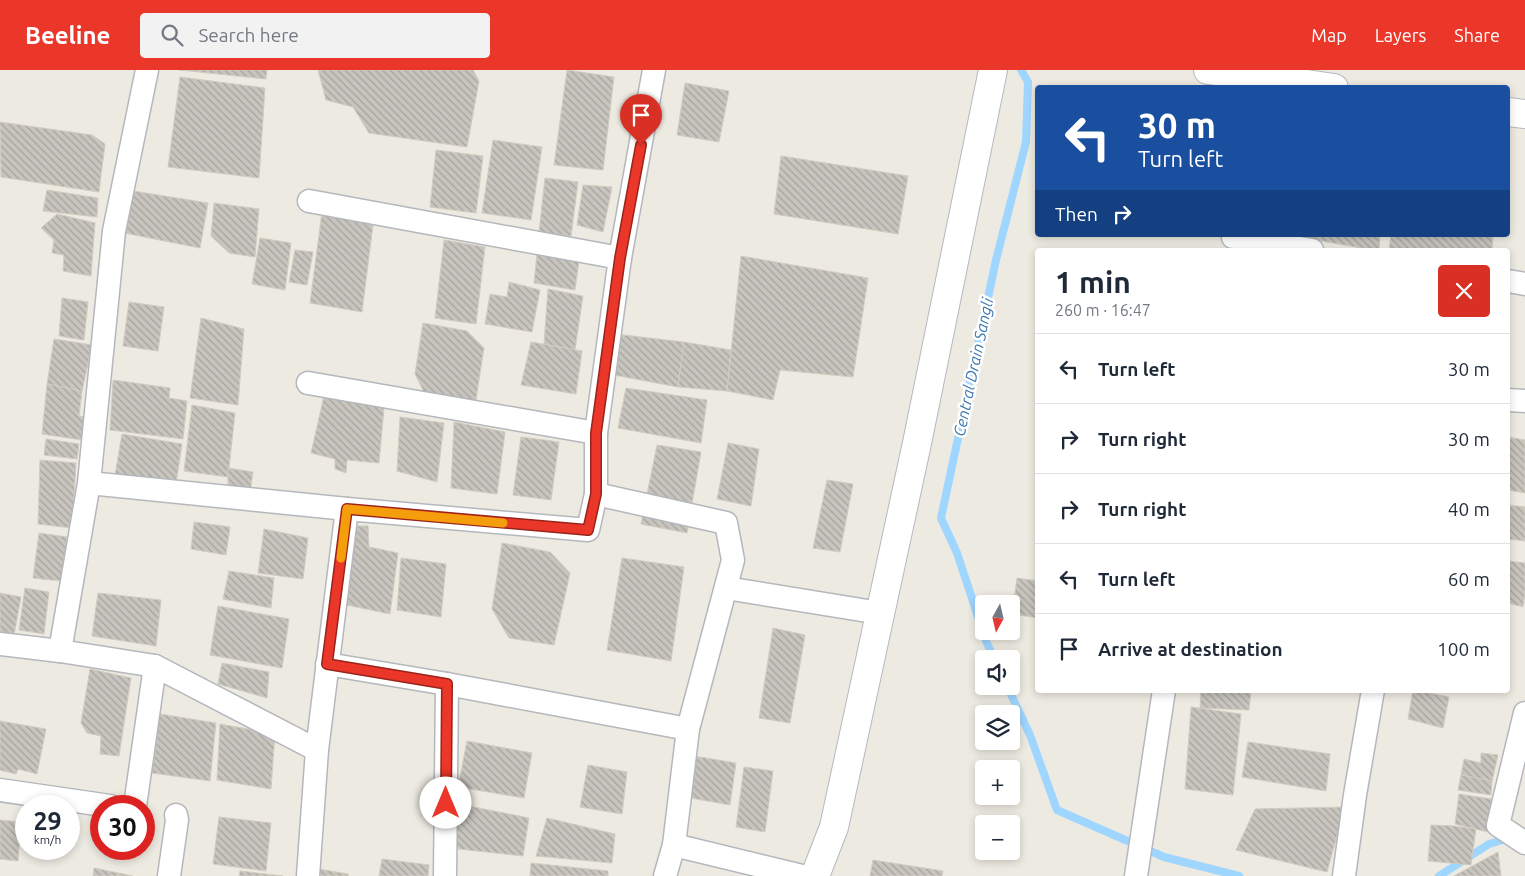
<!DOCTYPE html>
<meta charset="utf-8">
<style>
body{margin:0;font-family:Ubuntu,sans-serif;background:#f2f2f3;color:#1f2937;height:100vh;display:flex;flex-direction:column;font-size:19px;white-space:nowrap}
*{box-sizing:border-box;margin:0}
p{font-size:16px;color:#747a83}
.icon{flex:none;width:28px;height:28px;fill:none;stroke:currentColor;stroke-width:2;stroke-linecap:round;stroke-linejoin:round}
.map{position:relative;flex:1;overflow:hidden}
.panel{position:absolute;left:1035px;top:178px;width:475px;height:445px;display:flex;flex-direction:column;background:#fff;border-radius:5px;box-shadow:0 2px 8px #0003}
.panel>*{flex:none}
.banner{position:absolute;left:1035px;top:15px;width:475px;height:152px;border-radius:5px;box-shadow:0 2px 8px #0003;background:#1a4fa0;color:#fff;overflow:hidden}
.needle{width:32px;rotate:188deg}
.tools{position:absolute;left:975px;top:525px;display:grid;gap:10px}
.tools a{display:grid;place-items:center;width:45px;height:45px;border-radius:5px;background:#fff;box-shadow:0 2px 8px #0003;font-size:25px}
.speed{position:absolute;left:15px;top:725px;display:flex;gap:10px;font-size:25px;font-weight:700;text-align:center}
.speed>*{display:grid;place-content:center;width:65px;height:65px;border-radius:50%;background:#fff;box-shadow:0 2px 8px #0003;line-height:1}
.speed small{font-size:12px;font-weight:400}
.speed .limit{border:8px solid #d22;background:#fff;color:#111}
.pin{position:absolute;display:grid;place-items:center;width:42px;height:42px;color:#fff;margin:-51px -21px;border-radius:50% 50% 50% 0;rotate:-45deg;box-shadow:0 0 5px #0007}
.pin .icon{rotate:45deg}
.me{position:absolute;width:55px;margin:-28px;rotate:0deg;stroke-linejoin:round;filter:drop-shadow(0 0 4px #0008)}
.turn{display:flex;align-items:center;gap:18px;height:105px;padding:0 20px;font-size:22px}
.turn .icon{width:65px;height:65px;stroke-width:2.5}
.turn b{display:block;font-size:35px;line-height:42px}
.then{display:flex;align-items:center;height:48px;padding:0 20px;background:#0003;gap:10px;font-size:19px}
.round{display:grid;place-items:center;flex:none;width:52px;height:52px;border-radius:5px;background:#f2f2f3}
.summary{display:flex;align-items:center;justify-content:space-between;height:85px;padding:0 20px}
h1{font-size:30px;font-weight:600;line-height:38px}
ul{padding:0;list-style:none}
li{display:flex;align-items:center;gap:15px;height:70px;padding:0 20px;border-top:1px solid #e0e1e3}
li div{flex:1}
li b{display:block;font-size:19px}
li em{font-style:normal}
header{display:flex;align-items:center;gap:30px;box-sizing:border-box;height:70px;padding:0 25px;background:#ea372a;color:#fff}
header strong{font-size:24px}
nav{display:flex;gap:28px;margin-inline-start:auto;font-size:18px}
.search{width:350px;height:45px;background:#f2f2f3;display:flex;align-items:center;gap:12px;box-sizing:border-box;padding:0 18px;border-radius:5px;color:#747a83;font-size:19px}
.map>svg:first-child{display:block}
</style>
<header>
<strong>Beeline</strong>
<div class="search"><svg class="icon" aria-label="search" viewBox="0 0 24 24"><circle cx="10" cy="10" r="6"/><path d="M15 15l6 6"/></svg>Search here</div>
<nav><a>Map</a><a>Layers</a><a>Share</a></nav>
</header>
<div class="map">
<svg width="1525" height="806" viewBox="0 0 1525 806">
<defs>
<pattern id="building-back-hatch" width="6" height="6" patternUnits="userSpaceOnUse" patternTransform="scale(1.25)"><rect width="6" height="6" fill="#c8c5be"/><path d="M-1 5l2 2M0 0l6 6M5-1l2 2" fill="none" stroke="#a5a39e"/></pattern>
</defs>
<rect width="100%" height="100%" fill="#edeae1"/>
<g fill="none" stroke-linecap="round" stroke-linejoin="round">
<g stroke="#9fd6ff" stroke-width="8">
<polyline points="994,589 986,571 957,483 941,448 996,190 1026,72 1028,12 1021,0"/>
<polyline points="1007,616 1030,665 1057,740 1164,787 1239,806"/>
<polyline points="1439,806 1489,774 1509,768"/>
</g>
</g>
<g fill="url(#building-back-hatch)" stroke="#d2ccc0">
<polygon points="179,0 267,0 266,9"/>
<polygon points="318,0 473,0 479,11 467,77 369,63 353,37 326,30"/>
<polygon points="567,0 614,7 603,100 554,95"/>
<polygon points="180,7 265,18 259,108 168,97"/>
<polygon points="685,13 729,21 719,72 677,65"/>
<polygon points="0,52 92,65 105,74 99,122 1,107"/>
<polygon points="493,70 542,77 531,150 482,143"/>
<polygon points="436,80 483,86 476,143 430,137"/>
<polygon points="781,86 908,106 898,164 774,144"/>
<polygon points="545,108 578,112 571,166 539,162"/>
<polygon points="583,115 612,117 603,162 577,155"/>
<polygon points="121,119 208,133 200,178 114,161"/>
<polygon points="47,120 98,128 97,147 43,141"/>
<polygon points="214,133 259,139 255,187 229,183 211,166"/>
<polygon points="322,142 373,155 362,242 310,233"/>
<polygon points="57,144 95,153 91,206 63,201 64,185 52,183 54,170 41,158"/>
<polygon points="1287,165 1380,165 1379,180 1373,180"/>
<polygon points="1391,165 1493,165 1492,180 1389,180"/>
<polygon points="260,168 291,173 285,220 252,214"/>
<polygon points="444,170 485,177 476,254 435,248"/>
<polygon points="295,180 313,182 307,215 289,212"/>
<polygon points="537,183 579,191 575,220 534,213"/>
<polygon points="741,186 868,208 853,307 780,300 773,330 727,321"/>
<polygon points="509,212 540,220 532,262 485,254 490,224 507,227"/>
<polygon points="548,219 583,226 575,280 544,274"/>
<polygon points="62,228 88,232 84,270 59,266"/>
<polygon points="129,232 164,237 158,281 123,276"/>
<polygon points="201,248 244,259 238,335 190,328"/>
<polygon points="423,253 467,261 484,278 475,336 427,328 415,304"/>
<polygon points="615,264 684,272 678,317 614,305"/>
<polygon points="54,269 92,275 82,321 47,314"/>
<polygon points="531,272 582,281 576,324 521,315"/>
<polygon points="684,272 731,280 727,321 678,317"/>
<polygon points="113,310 170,318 169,328 187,331 183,369 110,360"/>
<polygon points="47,314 82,321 79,346 86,347 82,370 42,364"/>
<polygon points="626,318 707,330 701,373 618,358"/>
<polygon points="324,326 384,338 379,393 347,390 346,403 335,399 335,389 311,383"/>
<polygon points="192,335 235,343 228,407 184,401"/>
<polygon points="400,347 444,353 437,412 397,401"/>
<polygon points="454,352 505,362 497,424 451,418"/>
<polygon points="122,364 182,374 176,414 115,405"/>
<polygon points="521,367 559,372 551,430 513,425"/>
<polygon points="1508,367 1525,370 1525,423 1508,420"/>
<polygon points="46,369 79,374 77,389 44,385"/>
<polygon points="728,373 759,379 751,436 717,429"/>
<polygon points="657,375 701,382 687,463 641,454"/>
<polygon points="40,390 76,393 72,458 38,454"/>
<polygon points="228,398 253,402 250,423 228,421"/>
<polygon points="827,410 853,414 840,482 813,478"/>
<polygon points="1508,435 1525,437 1525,471 1508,469"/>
<polygon points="194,452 230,457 226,485 191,479"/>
<polygon points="353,456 368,456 369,477 398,483 390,544 342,534"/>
<polygon points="264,459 308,468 303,509 258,503"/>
<polygon points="39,463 67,467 61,511 33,508"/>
<polygon points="502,473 550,482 570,503 554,575 509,568 492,539"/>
<polygon points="401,488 446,494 441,547 397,540"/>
<polygon points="622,488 684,497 671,591 607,580"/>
<polygon points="1508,491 1525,493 1525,524 1523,537 1508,533 1509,507 1508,507"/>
<polygon points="229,501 274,508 271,538 223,529"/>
<polygon points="1017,508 1038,511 1038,548 1012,544"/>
<polygon points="25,518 49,522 44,564 19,560"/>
<polygon points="0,523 21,527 14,565 0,562"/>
<polygon points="98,523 161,530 156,576 92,566"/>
<polygon points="218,536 289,549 282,598 210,585"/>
<polygon points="773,558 805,565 790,653 759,648"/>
<polygon points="222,593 269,602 267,628 218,614"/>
<polygon points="90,599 131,608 119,686 100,684 101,666 87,663 81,653"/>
<polygon points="1201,620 1251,620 1249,640 1200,638"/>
<polygon points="1413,620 1449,627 1443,658 1408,649"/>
<polygon points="1191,637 1241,644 1233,725 1185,719"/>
<polygon points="160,644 216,653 210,711 152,703"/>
<polygon points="0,651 46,659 37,704 18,699 16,704 0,700"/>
<polygon points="220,654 275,664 271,719 217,710"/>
<polygon points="467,671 532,683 524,728 458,717"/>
<polygon points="1248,672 1330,684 1326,721 1242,707"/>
<polygon points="1481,683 1498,685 1492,711 1461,705 1464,689 1481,693"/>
<polygon points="688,685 736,693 730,735 685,727"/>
<polygon points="588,695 627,702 622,744 580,737"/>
<polygon points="744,697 773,701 765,762 736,757"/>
<polygon points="1461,705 1492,711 1491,725 1458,720"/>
<polygon points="1459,724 1498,730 1492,763 1455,754"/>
<polygon points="454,733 529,748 523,786 449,778"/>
<polygon points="1345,737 1327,802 1236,780 1255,739"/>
<polygon points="219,747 271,753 266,801 213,794"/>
<polygon points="547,748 615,764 612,793 536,786"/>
<polygon points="0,750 21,752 18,791 0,789"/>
<polygon points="1431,755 1454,756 1476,759 1471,795 1428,791"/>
<polygon points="1498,782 1501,806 1454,806"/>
<polygon points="382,789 429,795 428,806 379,806"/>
<polygon points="873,790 943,801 942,806 870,806"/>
<polygon points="531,793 608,801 608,806 530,806"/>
<polygon points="94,798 133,806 93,806"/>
<polygon points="313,798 348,804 348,806 312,806"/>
<polygon points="240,801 283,806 239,806"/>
</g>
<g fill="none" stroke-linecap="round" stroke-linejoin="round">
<defs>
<g id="street">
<polyline points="309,131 620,188"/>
<polyline points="1233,167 1312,180"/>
<polyline points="1508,211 1525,214"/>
<polyline points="308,313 596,363"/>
<polyline points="1508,330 1525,331"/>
<polyline points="89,413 347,439 317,680 155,596 60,581 89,413 114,161 147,0"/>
<polyline points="347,439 588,460 596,424 596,363 620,188 654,0"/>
<polyline points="726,518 880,543"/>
<polyline points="0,574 60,581"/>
<polyline points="327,594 447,614 688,659 733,490 726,453 596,424"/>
<polyline points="1525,643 1498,755 1525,773"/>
<polyline points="688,659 674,775 802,806"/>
<polyline points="0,720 110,736"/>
<polyline points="135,736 155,596"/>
<polyline points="169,806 177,750 176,745"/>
<polyline points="308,806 317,680"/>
<polyline points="445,806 447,614"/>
<polyline points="665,806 674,775"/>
<polyline points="1136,806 1164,620"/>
<polyline points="1344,806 1355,725 1373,620"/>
</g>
<g id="secondary">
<polyline points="1208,0 1334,18"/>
<polyline points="1508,42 1525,44"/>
<polyline points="815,806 834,757 917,373 993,0"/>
</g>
</defs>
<use href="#street" stroke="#b4b7bc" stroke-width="25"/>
<use href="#secondary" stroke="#b5b8be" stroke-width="30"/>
<use href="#street" stroke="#fff" stroke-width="22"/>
<use href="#secondary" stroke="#fff" stroke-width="28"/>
</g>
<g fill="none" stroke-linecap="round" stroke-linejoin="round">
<defs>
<polyline id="route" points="446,733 447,614 327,594 347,439 588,460 596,424 596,363 620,188 641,75"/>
</defs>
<use href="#route" stroke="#98241b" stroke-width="12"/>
<use href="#route" stroke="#ea372a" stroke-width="9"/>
<polyline stroke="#f59e0b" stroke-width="9" points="341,488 347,439 503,453"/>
</g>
<g text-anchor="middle" stroke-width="5" stroke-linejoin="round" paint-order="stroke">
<g font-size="16" font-style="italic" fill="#3c77b1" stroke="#fff">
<text transform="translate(973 297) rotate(-78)" y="6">Central Drain Sangli</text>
</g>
</g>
</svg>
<div class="tools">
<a><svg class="needle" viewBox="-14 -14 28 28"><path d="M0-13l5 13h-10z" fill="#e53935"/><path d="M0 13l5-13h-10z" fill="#747a83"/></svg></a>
<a><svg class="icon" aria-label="sound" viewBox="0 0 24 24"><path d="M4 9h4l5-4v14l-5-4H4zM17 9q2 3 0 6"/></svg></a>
<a><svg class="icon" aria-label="layers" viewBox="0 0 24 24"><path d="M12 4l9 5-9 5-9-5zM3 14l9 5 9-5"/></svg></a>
<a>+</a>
<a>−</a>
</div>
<div class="speed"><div>29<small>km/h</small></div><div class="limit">30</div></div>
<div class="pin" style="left:641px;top:75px;background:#d93025"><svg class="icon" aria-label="arrive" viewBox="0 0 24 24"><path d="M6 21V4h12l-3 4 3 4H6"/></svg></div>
<svg class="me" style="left:446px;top:733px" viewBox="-20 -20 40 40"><circle r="19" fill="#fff"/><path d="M0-13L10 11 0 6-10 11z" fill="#ea372a"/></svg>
<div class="banner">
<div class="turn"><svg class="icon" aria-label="left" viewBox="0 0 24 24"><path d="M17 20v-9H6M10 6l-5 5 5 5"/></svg><div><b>30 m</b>Turn left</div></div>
<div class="then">Then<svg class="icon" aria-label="right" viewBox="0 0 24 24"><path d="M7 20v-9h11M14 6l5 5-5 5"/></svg></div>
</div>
<section class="panel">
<div class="summary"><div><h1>1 min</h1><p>260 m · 16:47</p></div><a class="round" style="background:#d93025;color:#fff"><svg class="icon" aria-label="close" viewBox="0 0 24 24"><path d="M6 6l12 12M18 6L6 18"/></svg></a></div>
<ul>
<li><svg class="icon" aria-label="left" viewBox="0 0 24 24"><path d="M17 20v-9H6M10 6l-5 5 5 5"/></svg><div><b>Turn left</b></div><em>30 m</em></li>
<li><svg class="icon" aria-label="right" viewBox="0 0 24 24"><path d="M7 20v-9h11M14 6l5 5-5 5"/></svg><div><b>Turn right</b></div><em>30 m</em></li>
<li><svg class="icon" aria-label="right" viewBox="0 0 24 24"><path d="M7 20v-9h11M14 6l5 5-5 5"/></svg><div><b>Turn right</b></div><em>40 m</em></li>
<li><svg class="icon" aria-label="left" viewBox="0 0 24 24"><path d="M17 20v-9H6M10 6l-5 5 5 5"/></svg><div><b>Turn left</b></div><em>60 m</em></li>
<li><svg class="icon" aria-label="arrive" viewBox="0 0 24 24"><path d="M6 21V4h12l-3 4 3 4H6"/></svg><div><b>Arrive at destination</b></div><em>100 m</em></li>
</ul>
</section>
</div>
